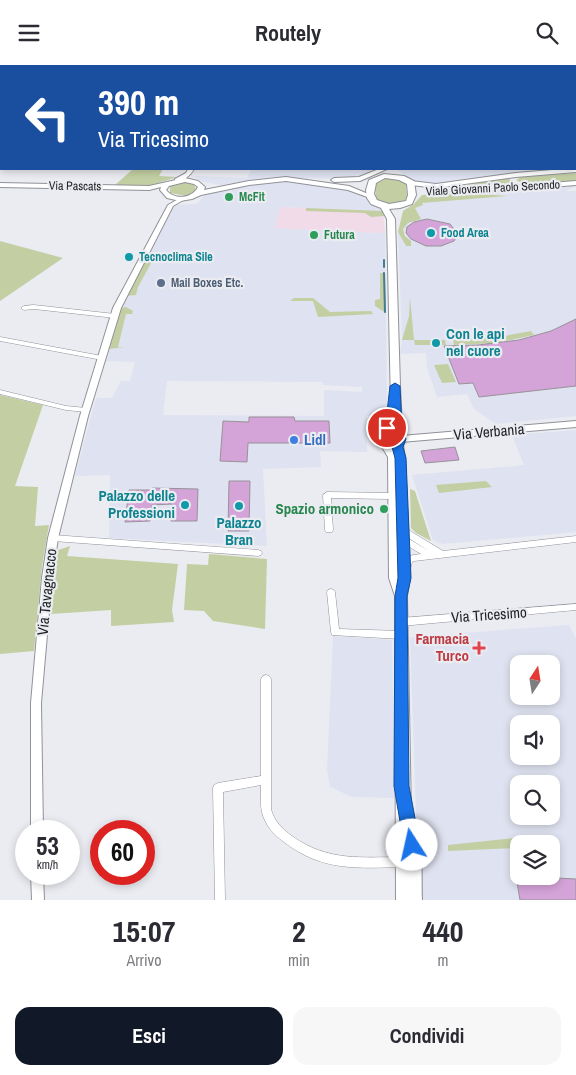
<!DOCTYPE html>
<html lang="it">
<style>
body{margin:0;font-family:"Archivo Narrow",sans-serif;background:#f7f7f7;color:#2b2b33;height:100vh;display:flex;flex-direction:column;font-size:19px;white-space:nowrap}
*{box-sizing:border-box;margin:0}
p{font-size:16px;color:#7c7c81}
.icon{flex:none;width:28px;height:28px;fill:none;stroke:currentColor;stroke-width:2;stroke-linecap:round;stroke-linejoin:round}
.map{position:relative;height:835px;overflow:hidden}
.sheet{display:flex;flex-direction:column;background:#fff;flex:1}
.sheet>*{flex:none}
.hud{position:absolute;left:0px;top:0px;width:576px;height:105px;box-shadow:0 2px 8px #0003;background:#1a4fa0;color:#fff;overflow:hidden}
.needle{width:32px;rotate:12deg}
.controls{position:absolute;left:510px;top:590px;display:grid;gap:10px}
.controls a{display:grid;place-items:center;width:50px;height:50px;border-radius:10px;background:#fff;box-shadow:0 2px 8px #0003;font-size:25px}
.speed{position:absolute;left:15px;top:755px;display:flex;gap:10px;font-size:25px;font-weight:700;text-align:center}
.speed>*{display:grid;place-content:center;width:65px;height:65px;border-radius:50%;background:#fff;box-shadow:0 2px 8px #0003;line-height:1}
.speed small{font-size:12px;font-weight:400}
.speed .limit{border:8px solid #d22;background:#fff;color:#111}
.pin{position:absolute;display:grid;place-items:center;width:42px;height:42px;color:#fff;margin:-21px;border:2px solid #fff;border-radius:50%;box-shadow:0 1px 5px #0007}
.me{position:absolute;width:55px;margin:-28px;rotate:350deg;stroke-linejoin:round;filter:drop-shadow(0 0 4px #0008)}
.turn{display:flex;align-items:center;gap:18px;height:105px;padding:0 15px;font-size:22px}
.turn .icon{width:65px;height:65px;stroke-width:2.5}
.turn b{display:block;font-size:35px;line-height:42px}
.eta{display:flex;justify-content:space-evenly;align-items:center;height:85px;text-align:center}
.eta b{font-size:30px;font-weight:700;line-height:35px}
.primary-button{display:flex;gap:10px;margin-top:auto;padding:10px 15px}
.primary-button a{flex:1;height:58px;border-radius:15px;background:#111827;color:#fff;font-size:20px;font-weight:700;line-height:58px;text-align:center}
.primary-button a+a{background:#f7f7f7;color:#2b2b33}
header{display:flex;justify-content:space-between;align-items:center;height:65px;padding:0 15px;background:#fff;font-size:22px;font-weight:700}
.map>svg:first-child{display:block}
</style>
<header><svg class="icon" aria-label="menu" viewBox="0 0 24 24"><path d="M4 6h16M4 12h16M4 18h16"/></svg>Routely<svg class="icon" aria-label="search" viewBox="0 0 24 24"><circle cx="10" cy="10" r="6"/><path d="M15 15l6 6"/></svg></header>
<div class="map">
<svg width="576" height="835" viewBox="0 0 576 835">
<rect width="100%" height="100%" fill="#eaecf2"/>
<g fill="#dfe2f0" fill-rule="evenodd">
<polygon points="252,104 381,104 362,112 335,114 273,112 221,120 203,117 193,111 247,113"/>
<polygon points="396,104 544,104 545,105 433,120 412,116"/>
<path d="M290,117L356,127L383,146L281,142L275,163L385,168L387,351H367V387L320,386L321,402L263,404L267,481L109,473L110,410L75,411L96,333H112L121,316H130L135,297L106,296L123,238L175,140L197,139L204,130L210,128L264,118ZM167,316L323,317V320L362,322V327L324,325V351L163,350Z"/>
<polygon points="576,121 566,126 576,126 576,351 496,359 474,344 467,329 437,332 427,303 426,288 400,289 402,274 398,167 406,181 408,174 403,164 408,158 420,154 415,143 422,138 508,131 454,127"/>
<polygon points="576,365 576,467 443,479 433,475 412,410 524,400 512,370"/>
<path d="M569,560L576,574V835H419L410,572ZM519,599H551V631H519ZM519,659H551V691H519ZM519,719H551V751H519ZM519,779H551V811H519Z"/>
<polygon points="333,571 392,575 395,733 352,732 330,722 327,704"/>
</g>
<polygon fill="#f1dbe8" points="280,142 383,146 385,168 275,163"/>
<g fill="#c3cfa3">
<polygon points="133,104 163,104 159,111 177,112 149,121 115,120"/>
<polygon points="576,108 576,116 525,120 516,115 521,112"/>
<polygon points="384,113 396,113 406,118 407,132 404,137 391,140 376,134 375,119"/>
<polygon points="509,113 514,121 447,122 448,122"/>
<polygon points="181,117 194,119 196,126 187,131 170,128 170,121"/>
<polygon points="454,127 508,131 422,138 423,140 415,143 421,154 408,158 403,164 405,171 411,176 411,181 406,181 398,167 403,146 414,139 422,130"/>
<polygon points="306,143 383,146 384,151 371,152 365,148 306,146"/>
<polygon points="0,176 63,193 0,236"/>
<polygon points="149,188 156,189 138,222 136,230 126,231"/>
<polygon points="380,208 385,208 386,248 375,241 375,235 380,234"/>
<polygon points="410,232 414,275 445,275 446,280 415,280 414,275 402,275 409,251"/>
<polygon points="294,233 313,233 330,247 371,246 373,249 318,252 313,236 290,236"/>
<polygon points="126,242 133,246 132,249 126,249 118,282 124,282 109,284 121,243"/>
<polygon points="531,266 534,270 496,278 454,280 453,275 499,272"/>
<polygon points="448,299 456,317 442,318 434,300"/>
<polygon points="0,330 43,340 15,421 38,422 35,461 49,460 42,501 34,586 0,589"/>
<polygon points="486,416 492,422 439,428 436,420"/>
<polygon points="410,424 415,426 431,476 416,468 411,463"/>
<polygon points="70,481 67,491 178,499 172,545 174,557 111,561 111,545 51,549 55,490 58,485"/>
<polygon points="209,489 267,494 265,564 213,556 204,546 184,545 187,499 208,500"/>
<polygon points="514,773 517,783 448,786 448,780"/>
</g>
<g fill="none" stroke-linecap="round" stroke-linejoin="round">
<g stroke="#447c93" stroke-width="2">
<polyline points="384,195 384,202"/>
<polyline points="384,208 385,247"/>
</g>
</g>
<g fill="#d4a3d8" stroke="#979398">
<polygon points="427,154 450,159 457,168 457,172 454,176 441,181 426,181 411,174 406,168 407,162 414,157"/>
<polygon points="576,254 576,321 479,332 473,318 459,319 444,281 478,280 519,275 551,266"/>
<polygon points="249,352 294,352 295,356 329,356 330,378 248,378 247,397 220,396 223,356 249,357"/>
<polygon points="455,382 459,395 425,398 421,386"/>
<polygon points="229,416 250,416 249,466 228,466"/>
<polygon points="152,423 198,424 197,456 171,456 172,439 152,440 150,456 125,457 129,425 152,425"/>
<polygon points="516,811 576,814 576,835 520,835"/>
</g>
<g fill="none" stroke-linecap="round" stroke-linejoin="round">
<defs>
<g id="minor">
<rect x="457" y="0" width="4" height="1"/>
<polygon points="34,240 115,249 118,251 115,253 34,244 24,245 21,243 24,241"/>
<polygon points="0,272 102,291 105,293 102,295 0,276"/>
<polygon points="0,325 66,341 86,343 89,345 86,347 66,345 0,329"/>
<polygon points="327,427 392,428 395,429 398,437 397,439 391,439 389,434 331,433 333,465 332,467 326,467 325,465 323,430"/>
<polygon points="402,459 405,460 410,466 443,486 576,471 576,477 414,496 412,497 410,505 407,506 404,505 403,503 405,493 413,490 421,489 398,475 397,473 398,471 404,471 429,486 404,470 398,462 399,460"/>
<polygon points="53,470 258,485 261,486 262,488 261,490 258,491 53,476 50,475 49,473 50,471"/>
<polygon points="331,524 334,525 335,527 339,564 401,566 404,567 405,570 404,573 401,574 332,570 331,567 327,527 328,525"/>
<polygon points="576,539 576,545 401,561 398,560 397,557 398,554 401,553"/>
<path d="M266,610L269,611L271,614V744C274,756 282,764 292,771C328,797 362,792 404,792L408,793L409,797L408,801L404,802C358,803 323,807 284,777C273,769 265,760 262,747C260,739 261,729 261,720L223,727L225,835H215L213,723L214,720L218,718L261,711V614L263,611Z"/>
</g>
<g id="tertiary">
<rect x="239" y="0" width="4" height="1"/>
<polygon points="442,0 456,0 456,1 443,1"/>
<polygon points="484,0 501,0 500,1 484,1"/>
<path d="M188,104H194C190,111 183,117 175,116V114L186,108Z"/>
<polygon points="180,133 185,134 173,141 121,243 88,351 58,473 52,513 41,638 43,766 31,766 31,638 42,513 48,473 80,351 113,243 168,140"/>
<polygon points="576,356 576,362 401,377 397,374 401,371"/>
<polygon points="31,809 43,809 44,835 32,835"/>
</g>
<g id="secondary">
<polygon points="576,103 576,107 516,112 436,123 411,120 408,118 411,116 436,119 516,108"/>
<polygon points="379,104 387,104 360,116 334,117 331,115 334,113 359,112"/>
<path d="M286,112L349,121L373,131L370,133L348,125L286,116L249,120L201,130L192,134L180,136L167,133L160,125L161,122L149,125L0,122V118L149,121L185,113L198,116L205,122L204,125L249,116ZM185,117L194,119L198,122C192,134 174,135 166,125L169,121Z"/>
<polygon points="576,116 576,120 512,125 454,126 451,124 454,122 512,121"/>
</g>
<g id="primary">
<rect x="383" y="0" width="6" height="1"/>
<path d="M384,109L404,111L414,116L416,130L412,139L400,143L389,144L395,154L400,321L402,363L406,374L403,380L405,393L410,513L407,531L411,751L413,752C424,777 421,808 422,835H396L395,531L389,513L388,392L382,382L378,381L373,372L383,360L388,345L391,342L387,154L381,143L371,139L367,133L366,125L369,115ZM385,113L399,115L407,119L408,130L406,136L389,139L377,135L374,129L376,118ZM392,363L396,374L394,377L386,375L384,372Z"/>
</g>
</defs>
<use href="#minor" stroke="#919298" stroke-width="1"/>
<use href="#tertiary" stroke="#919298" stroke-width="2"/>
<use href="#secondary" stroke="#919298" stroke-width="2"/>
<use href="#primary" stroke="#919298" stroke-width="2"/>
<use href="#minor" fill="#fff" fill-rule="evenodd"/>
<use href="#tertiary" fill="#fff" fill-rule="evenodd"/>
<use href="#secondary" fill="#fff" fill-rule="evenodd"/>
<use href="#primary" fill="#fff" fill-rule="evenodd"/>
</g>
<polygon fill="#1a73e8" stroke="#114b97" points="395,318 400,321 402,363 406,374 403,382 406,393 411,513 407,531 409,721 420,780 417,786 412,788 406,786 404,780 394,721 395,531 398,513 395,393 392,382 396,374 392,364 387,367 382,363 387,347 390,321"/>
<g fill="#2e9e5b" stroke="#eaecf2" stroke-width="2">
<circle cx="229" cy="132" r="5"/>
<circle cx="314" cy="170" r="5"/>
<circle cx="384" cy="444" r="5"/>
</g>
<g fill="#0f9aa8" stroke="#eaecf2" stroke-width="2">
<circle cx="431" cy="168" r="5"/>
<circle cx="129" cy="192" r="5"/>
<circle cx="436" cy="278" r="5"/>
<circle cx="185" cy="440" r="5"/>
<circle cx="239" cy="441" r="5"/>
</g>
<circle fill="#5c6f8a" stroke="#eaecf2" stroke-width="2" cx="161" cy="218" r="5"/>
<circle fill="#3f7fe0" stroke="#eaecf2" stroke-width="2" cx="294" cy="375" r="5"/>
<path fill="#e0444e" stroke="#eaecf2" stroke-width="2" d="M476.5 575.5h5v5h5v5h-5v5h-5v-5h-5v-5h5z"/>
<g text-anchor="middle" stroke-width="4.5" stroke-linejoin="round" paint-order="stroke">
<g font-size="12" fill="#1f2022" stroke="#eaecf2">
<text transform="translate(75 121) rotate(1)" y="4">Via Pascats</text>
<text transform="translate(493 123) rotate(-3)" y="4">Viale Giovanni Paolo Secondo</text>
</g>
<g font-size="12" font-weight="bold" fill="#27864d" stroke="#eaecf2" text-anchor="start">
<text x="239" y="136">McFit</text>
<text x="324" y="174">Futura</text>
</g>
<g font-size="12" font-weight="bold" fill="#0d838f" stroke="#eaecf2" text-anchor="start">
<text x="441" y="172">Food Area</text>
<text x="139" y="196">Tecnoclima Sile</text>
</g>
<g font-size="12" font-weight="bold" fill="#4e5e75" stroke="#eaecf2" text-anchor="start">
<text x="171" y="222">Mail Boxes Etc.</text>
</g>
<g font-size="15" font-weight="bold" fill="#0d838f" stroke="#eaecf2" text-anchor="start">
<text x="446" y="274">Con le api<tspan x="446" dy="17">nel cuore</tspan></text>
<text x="175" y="436" text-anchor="end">Palazzo delle<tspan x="175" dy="17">Professioni</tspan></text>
<text x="239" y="463" text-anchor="middle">Palazzo<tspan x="239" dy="17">Bran</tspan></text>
</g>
<g font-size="15" fill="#1f2022" stroke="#eaecf2">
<text transform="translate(489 367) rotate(-5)" y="5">Via Verbania</text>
<text transform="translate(47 527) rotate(-84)" y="5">Via Tavagnacco</text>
<text transform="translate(489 550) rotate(-4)" y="5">Via Tricesimo</text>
</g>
<g font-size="15" font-weight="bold" fill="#366cbe" stroke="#eaecf2" text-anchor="start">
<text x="304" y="380">Lidl</text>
</g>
<g font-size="15" font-weight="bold" fill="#27864d" stroke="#eaecf2" text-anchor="end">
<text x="374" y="449">Spazio armonico</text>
</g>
<g font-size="15" font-weight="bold" fill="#be3a42" stroke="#eaecf2" text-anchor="end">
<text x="469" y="579">Farmacia<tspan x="469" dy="17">Turco</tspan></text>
</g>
</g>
</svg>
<div class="controls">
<a><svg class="needle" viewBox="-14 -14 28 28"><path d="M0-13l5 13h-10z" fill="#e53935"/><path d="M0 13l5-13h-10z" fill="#7c7c81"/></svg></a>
<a><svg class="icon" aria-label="sound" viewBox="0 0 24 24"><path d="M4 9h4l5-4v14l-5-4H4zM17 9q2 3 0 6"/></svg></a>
<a><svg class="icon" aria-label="search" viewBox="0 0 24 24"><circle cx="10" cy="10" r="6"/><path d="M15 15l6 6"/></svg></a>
<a><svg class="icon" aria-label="layers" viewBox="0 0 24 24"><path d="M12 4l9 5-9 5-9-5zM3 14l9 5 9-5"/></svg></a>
</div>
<div class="speed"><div>53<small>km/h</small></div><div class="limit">60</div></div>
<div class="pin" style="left:387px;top:363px;background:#d93025"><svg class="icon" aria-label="arrive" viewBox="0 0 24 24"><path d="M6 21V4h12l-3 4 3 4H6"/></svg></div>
<svg class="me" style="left:412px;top:780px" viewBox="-20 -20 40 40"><circle r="19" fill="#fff"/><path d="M0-13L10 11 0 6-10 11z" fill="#1a73e8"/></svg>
<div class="hud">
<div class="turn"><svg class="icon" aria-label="left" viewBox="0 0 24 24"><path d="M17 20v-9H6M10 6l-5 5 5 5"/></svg><div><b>390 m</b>Via Tricesimo</div></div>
</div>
</div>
<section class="sheet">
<div class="eta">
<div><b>15:07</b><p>Arrivo</p></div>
<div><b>2</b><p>min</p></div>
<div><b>440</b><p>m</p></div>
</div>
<div class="primary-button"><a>Esci</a><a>Condividi</a></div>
</section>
